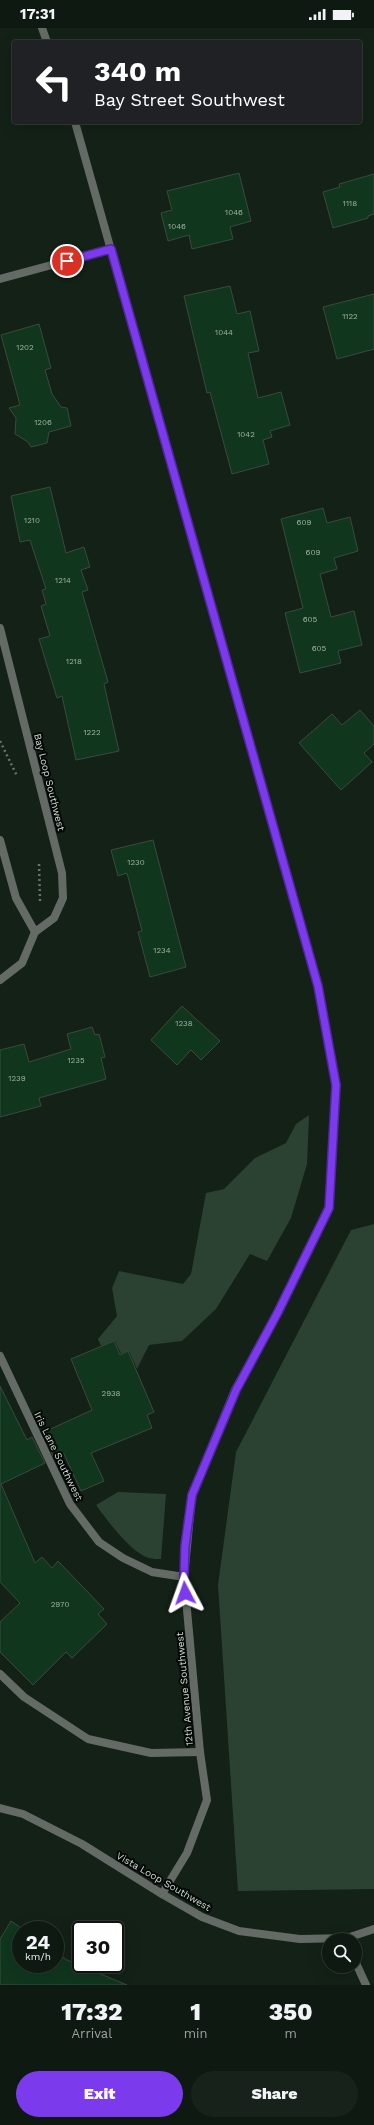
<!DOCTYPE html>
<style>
body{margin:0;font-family:"Work Sans",sans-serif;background:#17221a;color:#f1f3f6;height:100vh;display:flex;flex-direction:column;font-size:15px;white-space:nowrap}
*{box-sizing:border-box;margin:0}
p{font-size:13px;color:#9ba09f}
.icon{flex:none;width:22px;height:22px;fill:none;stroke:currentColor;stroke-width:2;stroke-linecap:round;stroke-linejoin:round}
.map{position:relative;height:1957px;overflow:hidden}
.panel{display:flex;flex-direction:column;background:#0e1911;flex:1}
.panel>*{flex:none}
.hud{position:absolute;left:12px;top:12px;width:350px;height:84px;border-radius:4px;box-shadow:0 4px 16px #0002,0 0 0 1px #2e3831;background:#202124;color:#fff;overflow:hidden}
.buttons{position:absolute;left:322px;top:1905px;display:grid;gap:8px}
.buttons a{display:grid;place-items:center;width:40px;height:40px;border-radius:50%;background:#0e1911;box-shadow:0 4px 16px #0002,0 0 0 1px #2e3831;font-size:20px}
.speed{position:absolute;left:12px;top:1893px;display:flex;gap:8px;font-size:20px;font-weight:700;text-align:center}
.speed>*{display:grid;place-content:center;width:52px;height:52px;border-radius:50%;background:#0e1911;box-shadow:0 4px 16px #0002,0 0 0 1px #2e3831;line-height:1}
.speed small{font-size:10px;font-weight:400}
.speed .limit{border:2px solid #111;border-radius:6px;background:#fff;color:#111}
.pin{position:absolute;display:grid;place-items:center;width:34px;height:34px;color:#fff;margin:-17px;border:2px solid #fff;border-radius:50%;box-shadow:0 1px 4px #0007}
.me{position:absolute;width:44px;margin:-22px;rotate:356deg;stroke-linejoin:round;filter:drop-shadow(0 0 3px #0008)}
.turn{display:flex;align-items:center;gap:14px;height:84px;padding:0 16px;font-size:18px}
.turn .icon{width:52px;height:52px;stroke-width:2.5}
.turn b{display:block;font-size:28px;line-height:34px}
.eta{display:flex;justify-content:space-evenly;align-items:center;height:68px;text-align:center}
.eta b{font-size:24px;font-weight:800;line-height:28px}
.primary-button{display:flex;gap:8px;margin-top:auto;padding:8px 16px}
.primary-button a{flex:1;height:46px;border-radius:24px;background:#7c3aed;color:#fff;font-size:16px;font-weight:800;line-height:46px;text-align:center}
.primary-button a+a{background:#17221a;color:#f1f3f6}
.status{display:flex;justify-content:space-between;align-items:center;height:28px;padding:0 20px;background:#0e1911;direction:ltr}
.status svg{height:11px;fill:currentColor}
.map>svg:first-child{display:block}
</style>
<div class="status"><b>17:31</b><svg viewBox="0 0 49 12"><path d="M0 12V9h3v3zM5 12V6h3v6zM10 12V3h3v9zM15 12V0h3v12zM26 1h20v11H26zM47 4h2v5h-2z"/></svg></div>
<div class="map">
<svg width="374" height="1957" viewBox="0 0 374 1957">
<rect width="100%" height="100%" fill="#132117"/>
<g fill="#2b4131">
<polygon points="309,1087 307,1136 291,1190 267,1233 250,1226 216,1281 182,1313 149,1317 137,1341 129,1323 121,1326 115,1313 101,1318 98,1311 117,1288 112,1260 119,1243 183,1256 191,1246 206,1165 224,1161 255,1130 286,1115 296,1096"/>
<polygon points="374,1196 374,1861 238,1863 218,1557 236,1424 351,1202"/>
<path d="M118,1464L166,1466L161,1531C157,1531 153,1531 149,1530C131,1525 107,1492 96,1477Z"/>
</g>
<g fill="#10361e" stroke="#3a4a3e">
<polygon points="239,145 251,193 230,199 233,211 192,221 189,207 168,213 161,185 172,182 167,163"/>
<polygon points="374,146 374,186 368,188 368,190 333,200 323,164 340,159 339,156"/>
<polygon points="230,258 237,286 250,283 259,323 248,325 258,370 281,364 290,397 270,403 272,409 263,412 269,436 232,446 210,364 207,365 184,268"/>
<polygon points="374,266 374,321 337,331 323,279"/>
<polygon points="39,296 51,340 45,342 52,366 61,379 67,380 71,398 49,404 47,415 31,419 28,414 15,406 16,390 9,380 20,377 1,307"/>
<polygon points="50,459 66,525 84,519 90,539 81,542 88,562 82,564 108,654 104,656 119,723 76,732 62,668 57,670 39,611 50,608 41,578 46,576 42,562 46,561 30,512 20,514 11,468"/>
<polygon points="323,480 327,495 350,489 358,523 334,530 337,541 320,546 331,589 354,583 362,617 338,623 341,635 300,645 285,585 303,580 281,491"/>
<polygon points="360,682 374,698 374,716 364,725 372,734 341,762 299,715 332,686 342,697"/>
<polygon points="153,812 186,939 150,949 138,904 142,903 127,845 118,848 111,822"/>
<polygon points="182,978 220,1013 201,1032 191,1022 177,1037 151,1012"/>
<polygon points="92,999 95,1007 99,1006 105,1029 101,1030 106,1051 39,1070 41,1078 0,1089 0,1022 24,1016 29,1034 71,1021 67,1006"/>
<polygon points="114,1313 120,1327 128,1323 154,1384 147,1387 152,1400 91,1425 104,1453 81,1463 64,1426 54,1430 42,1405 92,1382 71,1331"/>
<polygon points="0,1358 27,1412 32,1409 45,1435 1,1456 35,1535 42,1529 52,1540 58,1533 104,1581 98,1586 107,1596 72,1630 66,1624 33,1657 0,1624 0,1594 20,1575 0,1554"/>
<polygon points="11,1893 24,1902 21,1902 21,1936 55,1936 55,1924 67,1932 127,1957 0,1957 0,1911"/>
</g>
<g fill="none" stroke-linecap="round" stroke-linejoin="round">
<g stroke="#69756c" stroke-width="2.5" stroke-dasharray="2 3" stroke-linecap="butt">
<polyline points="0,713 17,748"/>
<polyline points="39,836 40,873"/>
</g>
<g stroke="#646b65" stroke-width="8">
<polyline points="42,0 47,14"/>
<polyline points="75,94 318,958 336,1057 329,1180 278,1284 235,1362 192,1467 184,1549 200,1724 207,1772 187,1825 162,1866"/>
<polyline points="0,251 111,221"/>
<polyline points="0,600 62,845 63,870 54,890 35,904 22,935 0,952"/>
<polyline points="0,812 16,870 35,904"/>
<polyline points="0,1328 70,1476 99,1514 123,1530 152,1544 184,1549"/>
<polyline points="0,1646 24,1669 88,1711 151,1725 200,1724"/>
<polyline points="0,1780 23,1786 82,1816 162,1866 202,1889 239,1903 300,1911 347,1910 374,1901"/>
<polyline points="355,1933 366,1957"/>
</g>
</g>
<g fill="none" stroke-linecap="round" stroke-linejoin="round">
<defs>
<polyline id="route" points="67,233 111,221 318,958 336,1057 329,1180 278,1284 236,1362 192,1467 185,1518 184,1549 185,1565"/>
</defs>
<use href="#route" stroke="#51269a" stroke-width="10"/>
<use href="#route" stroke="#7c3aed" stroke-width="7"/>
</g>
<g text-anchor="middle" stroke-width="4" stroke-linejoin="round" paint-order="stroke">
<g font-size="8" fill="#a2b2a6">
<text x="350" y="178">1118</text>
<text x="234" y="187">1046</text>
<text x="177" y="201">1046</text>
<text x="350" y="291">1122</text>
<text x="224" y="307">1044</text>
<text x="25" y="322">1202</text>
<text x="43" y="397">1206</text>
<text x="246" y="409">1042</text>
<text x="32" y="495">1210</text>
<text x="304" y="497">609</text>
<text x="313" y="527">609</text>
<text x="63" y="555">1214</text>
<text x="310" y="594">605</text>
<text x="319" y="623">605</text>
<text x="74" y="636">1218</text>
<text x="92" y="707">1222</text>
<text x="136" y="837">1230</text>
<text x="162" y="925">1234</text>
<text x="184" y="998">1238</text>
<text x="76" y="1035">1235</text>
<text x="17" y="1053">1239</text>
<text x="111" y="1368">2938</text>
<text x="60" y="1579">2970</text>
</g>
<g font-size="10" fill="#d2dbd4" stroke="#040905">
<text transform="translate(50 754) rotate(76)" y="4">Bay Loop Southwest</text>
<text transform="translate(59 1428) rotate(64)" y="4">Iris Lane Southwest</text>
<text transform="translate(184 1661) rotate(-95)" y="4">12th Avenue Southwest</text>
<text transform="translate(164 1853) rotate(30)" y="4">Vista Loop Southwest</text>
</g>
</g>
</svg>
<div class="buttons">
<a><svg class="icon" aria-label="search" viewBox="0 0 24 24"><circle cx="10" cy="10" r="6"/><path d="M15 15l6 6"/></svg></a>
</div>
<div class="speed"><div>24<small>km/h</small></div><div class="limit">30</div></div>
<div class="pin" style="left:67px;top:233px;background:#d93025"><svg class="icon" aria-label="arrive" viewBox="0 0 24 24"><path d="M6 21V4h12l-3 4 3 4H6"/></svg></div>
<svg class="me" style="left:185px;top:1565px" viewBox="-20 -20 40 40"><path d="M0-17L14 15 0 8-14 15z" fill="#7c3aed" stroke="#fff" stroke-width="4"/></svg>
<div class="hud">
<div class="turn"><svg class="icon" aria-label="left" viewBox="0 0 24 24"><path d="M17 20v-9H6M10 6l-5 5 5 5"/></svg><div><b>340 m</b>Bay Street Southwest</div></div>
</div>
</div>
<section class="panel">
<div class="eta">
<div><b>17:32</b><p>Arrival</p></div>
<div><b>1</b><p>min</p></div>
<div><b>350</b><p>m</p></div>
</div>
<div class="primary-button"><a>Exit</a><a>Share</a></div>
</section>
